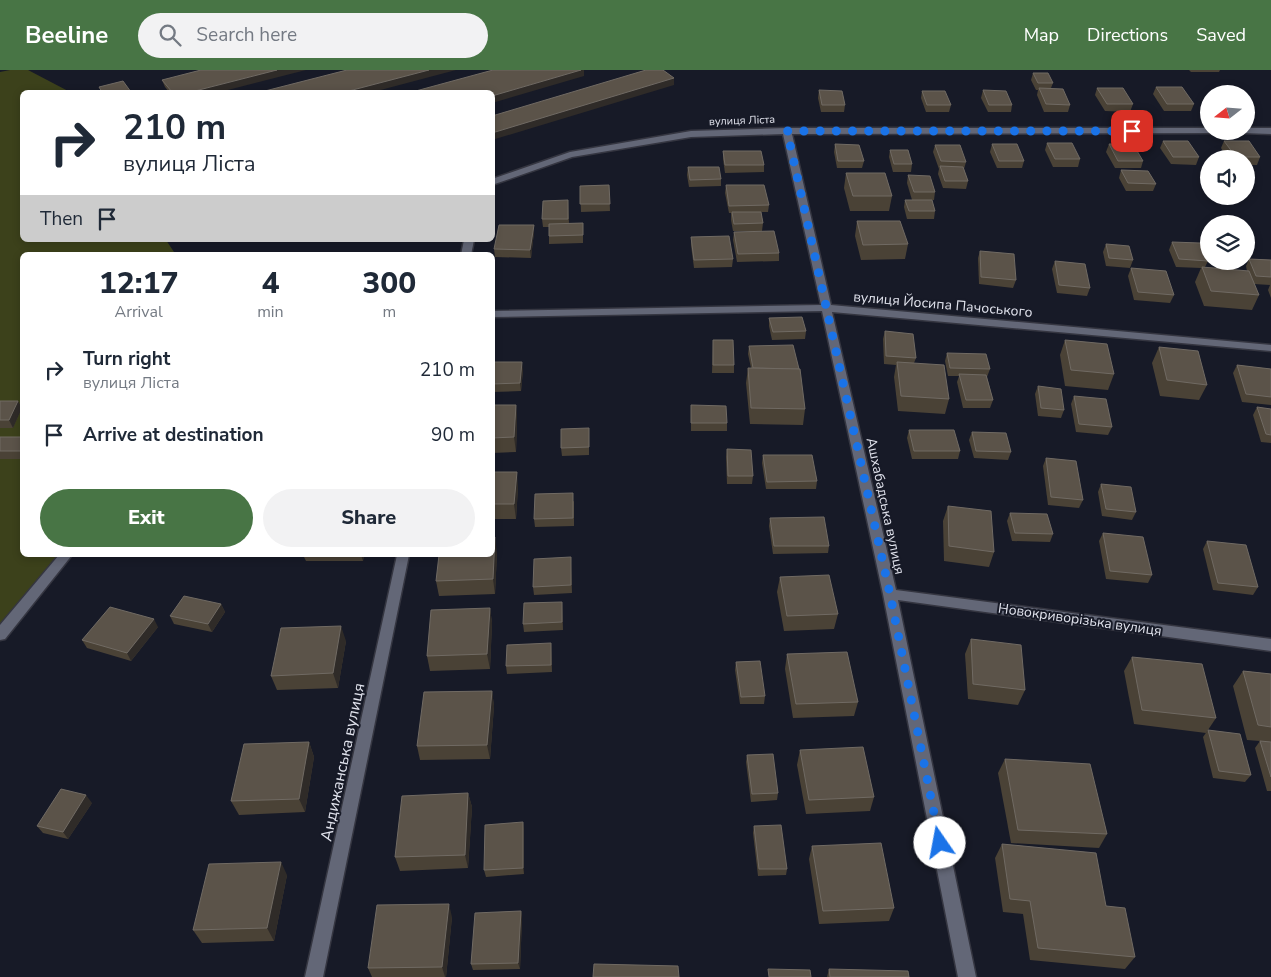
<!DOCTYPE html>
<meta charset="utf-8">
<style>
body{margin:0;font-family:"Nunito Sans",sans-serif;background:#f2f2f3;color:#1f2937;height:100vh;display:flex;flex-direction:column;font-size:19px;white-space:nowrap}
*{box-sizing:border-box;margin:0}
p{font-size:16px;color:#747a83}
.icon{flex:none;width:28px;height:28px;fill:none;stroke:currentColor;stroke-width:2;stroke-linecap:round;stroke-linejoin:round}
.map{position:relative;flex:1;overflow:hidden}
.side{position:absolute;left:20px;top:182px;width:475px;height:305px;display:flex;flex-direction:column;background:#fff;border-radius:8px;box-shadow:0 2px 8px #0003}
.side>*{flex:none}
.hud{position:absolute;left:20px;top:20px;width:475px;height:152px;border-radius:8px;box-shadow:0 2px 8px #0003;background:#fff;color:#1f2937;overflow:hidden}
.needle{width:32px;rotate:253deg}
.buttons{position:absolute;left:1200px;top:15px;display:grid;gap:10px}
.buttons a{display:grid;place-items:center;width:55px;height:55px;border-radius:50%;background:#fff;box-shadow:0 2px 8px #0003;font-size:25px}
.pin{position:absolute;display:grid;place-items:center;width:42px;height:42px;color:#fff;margin:-21px;border-radius:10px;box-shadow:0 2px 8px #0006}
.me{position:absolute;width:55px;margin:-28px;rotate:348deg;stroke-linejoin:round;filter:drop-shadow(0 0 4px #0008)}
.turn{display:flex;align-items:center;gap:18px;height:105px;padding:0 20px;font-size:22px}
.turn .icon{width:65px;height:65px;stroke-width:2.5}
.turn b{display:block;font-size:35px;line-height:42px}
.then{display:flex;align-items:center;height:48px;padding:0 20px;background:#0003;gap:10px;font-size:19px}
.eta{display:flex;justify-content:space-evenly;align-items:center;height:85px;text-align:center}
.eta b{font-size:30px;font-weight:800;line-height:35px}
.button{display:flex;gap:10px;margin-top:auto;padding:10px 20px}
.button a{flex:1;height:58px;border-radius:30px;background:#487545;color:#fff;font-size:20px;font-weight:800;line-height:58px;text-align:center}
.button a+a{background:#f2f2f3;color:#1f2937}
ul{padding:0;list-style:none}
li{display:flex;align-items:center;gap:15px;height:65px;padding:0 20px}
li div{flex:1}
li b{display:block;font-size:19px}
li em{font-style:normal}
header{display:flex;align-items:center;gap:30px;box-sizing:border-box;height:70px;padding:0 25px;background:#487545;color:#fff}
header strong{font-size:24px}
nav{display:flex;gap:28px;margin-inline-start:auto;font-size:18px}
.search{width:350px;height:45px;background:#f2f2f3;display:flex;align-items:center;gap:12px;box-sizing:border-box;padding:0 18px;border-radius:28px;color:#747a83;font-size:19px}
.map>svg:first-child{display:block}
</style>
<header>
<strong>Beeline</strong>
<div class="search"><svg class="icon" aria-label="search" viewBox="0 0 24 24"><circle cx="10" cy="10" r="6"/><path d="M15 15l6 6"/></svg>Search here</div>
<nav><a>Map</a><a>Directions</a><a>Saved</a></nav>
</header>
<div class="map">
<svg width="1271" height="907" viewBox="0 0 1271 907">
<rect width="100%" height="100%" fill="#171a27"/>
<polygon fill="#3c411b" points="10,0 28,0 70,22 22,22 22,170 166,170 176,185 22,185 22,485 66,485 0,565 0,2"/>
<g fill="none" stroke-linecap="round" stroke-linejoin="round">
<defs>
<g id="minor">
<polygon points="787,58 1209,58 1209,61 1213,61 1212,63 792,64 831,235 1271,275 1271,281 832,242 896,520 1271,569 1271,581 898,530 976,907 958,907 883,524 822,241 492,247 492,241 821,235 783,64 691,67 572,87 492,115 492,109 570,82 691,61"/>
<polygon points="1246,58 1271,58 1271,64 1243,63 1242,61 1246,61"/>
<polygon points="464,170 474,170 471,185 461,185"/>
<polygon points="59,485 72,485 5,569 0,570 0,555"/>
<polygon points="397,485 409,485 323,907 305,907"/>
</g>
</defs>
<use href="#minor" stroke="#353641" stroke-width="3"/>
<use href="#minor" fill="#636777" fill-rule="evenodd"/>
</g>
<g fill="#4a4236">
<polygon points="1189,0 1220,0 1219,2 1191,2"/>
<polygon points="1033,3 1053,13 1051,18 1070,35 1068,42 1044,42 1037,25 1038,20 1036,20 1031,10"/>
<polygon points="162,10 220,22 169,22 165,17"/>
<polygon points="1156,17 1194,34 1191,41 1164,41 1153,24"/>
<polygon points="1097,18 1133,34 1130,42 1105,41 1095,25"/>
<polygon points="819,20 845,35 844,42 821,42 818,28"/>
<polygon points="983,20 1012,35 1011,42 988,42 981,28"/>
<polygon points="922,21 951,35 949,42 926,42 921,28"/>
<polygon points="1163,71 1199,87 1196,95 1171,94 1160,78"/>
<polygon points="1224,71 1260,87 1257,95 1246,95 1246,89 1228,89 1221,78"/>
<polygon points="1047,73 1080,89 1078,97 1053,97 1045,80"/>
<polygon points="835,74 864,91 862,98 837,98 834,82"/>
<polygon points="992,74 1024,91 1022,98 997,98 990,82"/>
<polygon points="1109,74 1143,91 1141,98 1115,98 1106,82"/>
<polygon points="935,75 966,92 964,99 968,111 966,119 943,118 938,104 939,99 933,82"/>
<polygon points="890,80 912,94 911,102 893,102 889,87"/>
<polygon points="723,81 764,95 764,102 725,103 723,89"/>
<polygon points="688,97 721,109 721,116 689,117 687,105"/>
<polygon points="1121,100 1156,114 1153,121 1126,121 1119,108"/>
<polygon points="846,103 892,126 889,141 850,141 844,118"/>
<polygon points="908,105 935,122 934,130 912,130 907,113"/>
<polygon points="609,115 610,141 581,142 580,116"/>
<polygon points="726,115 769,135 768,142 761,142 763,153 762,161 733,161 731,150 731,143 729,143 725,123"/>
<polygon points="568,130 569,153 583,153 583,173 549,174 549,157 543,157 542,149"/>
<polygon points="905,130 935,141 934,149 907,149 904,137"/>
<polygon points="857,151 908,174 905,189 861,190 855,166"/>
<polygon points="534,162 531,188 495,187 494,179"/>
<polygon points="734,162 779,183 779,191 737,192 733,170"/>
<polygon points="691,167 733,189 732,197 694,198 691,175"/>
<polygon points="1172,172 1208,191 1205,197 1247,201 1246,196 1249,189 1271,190 1271,228 1268,220 1270,215 1254,214 1259,225 1252,240 1204,236 1195,212 1201,198 1176,197 1169,180"/>
<polygon points="1106,174 1133,190 1130,198 1106,196 1103,182"/>
<polygon points="980,181 1016,210 1013,218 979,214 978,188"/>
<polygon points="1055,191 1090,218 1087,226 1057,223 1052,199"/>
<polygon points="1131,198 1174,225 1170,233 1134,230 1128,206"/>
<polygon points="769,248 806,261 805,269 772,270 769,256"/>
<polygon points="885,261 916,288 914,293 949,329 945,344 898,341 894,307 896,295 884,294 883,269"/>
<polygon points="713,270 734,295 734,303 712,303"/>
<polygon points="1065,270 1114,304 1108,320 1065,316 1060,285"/>
<polygon points="749,276 805,339 803,355 750,354 746,313 748,298 751,298 748,284"/>
<polygon points="1159,277 1207,315 1199,330 1160,326 1152,293"/>
<polygon points="947,283 990,299 987,307 993,330 990,338 963,338 957,312 959,306 948,306 945,291"/>
<polygon points="492,292 523,300 521,321 492,322"/>
<polygon points="1237,295 1271,299 1271,335 1242,332 1233,303"/>
<polygon points="1038,316 1064,340 1061,348 1038,346 1035,324"/>
<polygon points="1074,326 1112,357 1108,365 1076,362 1071,334"/>
<polygon points="0,331 18,331 22,338 13,358 0,358"/>
<polygon points="492,335 516,335 517,350 516,382 492,383"/>
<polygon points="691,335 727,353 727,361 691,361"/>
<polygon points="1257,337 1271,339 1271,373 1261,372 1253,345"/>
<polygon points="589,358 589,385 562,386 561,378"/>
<polygon points="909,360 960,381 958,389 912,389 907,368"/>
<polygon points="972,362 1011,382 1008,390 974,388 969,370"/>
<rect x="0" y="367" width="22" height="22"/>
<polygon points="727,379 753,406 752,414 727,414 726,387"/>
<polygon points="763,385 817,411 816,419 766,419 762,393"/>
<polygon points="1046,388 1083,430 1079,438 1048,435 1043,396"/>
<polygon points="492,402 518,417 516,449 492,449"/>
<polygon points="1101,414 1136,442 1132,450 1102,446 1098,422"/>
<polygon points="574,431 574,456 535,457 534,449"/>
<polygon points="948,436 994,482 989,497 944,491 943,451"/>
<polygon points="1010,443 1053,464 1050,472 1012,471 1007,451"/>
<polygon points="770,448 829,476 828,483 773,484 769,456"/>
<polygon points="1103,463 1152,505 1148,513 1106,509 1099,471"/>
<polygon points="1207,471 1258,517 1253,525 1213,520 1203,479"/>
<polygon points="497,483 495,524 439,526 436,511"/>
<polygon points="303,485 364,485 363,491 306,491"/>
<polygon points="571,495 572,523 534,525 533,517"/>
<polygon points="780,507 838,544 834,559 784,561 777,522"/>
<polygon points="562,532 563,560 524,562 523,554"/>
<polygon points="221,534 225,542 212,562 174,554 170,546"/>
<polygon points="490,538 492,553 490,599 430,601 427,586"/>
<polygon points="158,557 131,591 87,578 82,570"/>
<polygon points="971,569 1025,620 1018,635 968,629 965,584"/>
<polygon points="346,571 338,618 277,620 271,606"/>
<polygon points="551,573 552,602 507,604 506,596"/>
<polygon points="787,584 858,632 854,646 793,648 785,599"/>
<polygon points="1132,587 1216,648 1206,663 1134,654 1124,601"/>
<polygon points="736,592 765,626 764,634 740,634 735,600"/>
<polygon points="1243,601 1271,604 1271,721 1267,721 1255,678 1260,671 1247,670 1233,616"/>
<polygon points="492,621 494,636 490,689 420,690 417,676"/>
<polygon points="1208,660 1251,705 1245,712 1213,708 1203,667"/>
<polygon points="309,672 314,687 305,742 239,745 231,731"/>
<polygon points="800,680 874,727 870,741 806,744 797,695"/>
<polygon points="747,685 778,723 777,730 751,732 746,692"/>
<polygon points="1005,689 1107,764 1099,778 1011,773 998,703"/>
<polygon points="468,723 472,737 468,798 400,801 395,787"/>
<polygon points="92,733 68,769 43,763 37,756"/>
<polygon points="754,756 787,799 786,805 758,806 753,763"/>
<polygon points="524,759 524,804 486,807 484,800"/>
<polygon points="1002,774 1106,836 1135,887 1125,899 1030,890 1023,844 1003,842 995,788"/>
<polygon points="812,776 894,838 889,851 819,854 809,789"/>
<polygon points="287,805 274,871 202,873 193,860"/>
<polygon points="521,841 522,848 520,899 473,900 471,894"/>
<polygon points="452,847 446,907 372,907 368,898"/>
<polygon points="829,899 909,907 827,907"/>
</g>
<g fill="#2f2b28">
<polygon points="277,0 306,0 220,22 191,22"/>
<polygon points="429,0 456,0 373,22 345,22"/>
<polygon points="581,0 584,0 584,6 492,33 492,26"/>
<polygon points="674,8 674,15 492,70 492,63"/>
<polygon points="534,155 534,162 531,188 530,180"/>
<polygon points="522,292 523,300 521,321 520,313"/>
<polygon points="18,331 22,338 13,358 9,350"/>
<polygon points="516,335 517,350 516,382 514,367"/>
<polygon points="517,402 518,417 516,449 514,434"/>
<polygon points="495,467 497,483 495,524 493,509"/>
<polygon points="361,485 364,485 363,491"/>
<polygon points="221,534 225,542 212,562 208,554"/>
<polygon points="490,538 492,553 490,599 487,584"/>
<polygon points="154,549 158,557 131,591 127,583"/>
<polygon points="341,556 346,571 338,618 333,603"/>
<polygon points="492,621 494,636 490,689 487,675"/>
<polygon points="309,672 314,687 305,742 299,729"/>
<polygon points="468,723 472,737 468,798 465,785"/>
<polygon points="86,725 92,733 68,769 63,762"/>
<polygon points="523,752 524,759 524,804 523,798"/>
<polygon points="281,792 287,805 274,871 267,858"/>
<polygon points="449,834 452,847 446,907 445,907 442,897"/>
<polygon points="521,841 522,848 520,899 518,893"/>
</g>
<g fill="#5b5349" stroke="#706a63">
<polygon points="201,0 277,0 191,22 172,22 162,10"/>
<polygon points="347,0 429,0 345,22 261,22"/>
<polygon points="493,0 581,0 492,26 492,22 412,22"/>
<polygon points="646,0 663,0 674,8 492,63 492,46"/>
<polygon points="1033,3 1048,3 1053,13 1038,13"/>
<polygon points="123,11 131,22 102,22 99,17"/>
<polygon points="1156,17 1182,17 1194,34 1167,34"/>
<polygon points="1039,18 1063,19 1070,35 1046,34"/>
<polygon points="1097,18 1123,18 1133,34 1107,34"/>
<polygon points="819,20 842,21 845,35 822,35"/>
<polygon points="983,20 1006,21 1012,35 989,35"/>
<polygon points="922,21 945,21 951,35 927,35"/>
<polygon points="1163,71 1188,71 1199,87 1173,87"/>
<polygon points="1224,71 1249,71 1260,87 1236,87"/>
<polygon points="1047,73 1072,73 1080,89 1055,89"/>
<polygon points="835,74 859,75 864,91 838,91"/>
<polygon points="992,74 1017,74 1024,91 999,91"/>
<polygon points="1109,74 1133,74 1143,91 1118,91"/>
<polygon points="935,75 960,75 966,92 941,91"/>
<polygon points="890,80 908,80 912,94 894,94"/>
<polygon points="723,81 761,81 764,95 725,95"/>
<polygon points="940,96 963,97 968,111 945,111"/>
<polygon points="688,97 719,97 721,109 690,110"/>
<polygon points="1121,100 1148,101 1156,114 1128,113"/>
<polygon points="846,103 885,103 892,126 853,126"/>
<polygon points="908,105 930,106 935,122 914,122"/>
<polygon points="609,115 610,134 580,134 580,116"/>
<polygon points="726,115 764,115 769,135 729,136"/>
<polygon points="568,130 568,149 542,149 543,131"/>
<polygon points="905,130 932,130 935,141 909,141"/>
<polygon points="732,142 761,142 763,153 734,154"/>
<polygon points="857,151 900,151 908,174 863,175"/>
<polygon points="583,153 583,165 549,166 549,154"/>
<polygon points="499,155 534,155 530,180 494,179"/>
<polygon points="774,161 779,183 738,184 734,162"/>
<polygon points="729,166 733,189 694,190 691,167"/>
<polygon points="1172,172 1200,173 1208,191 1179,189"/>
<polygon points="1106,174 1129,176 1133,190 1109,188"/>
<polygon points="980,181 1014,184 1016,210 981,207"/>
<polygon points="1249,189 1271,190 1271,207 1256,206"/>
<polygon points="1055,191 1085,194 1090,218 1059,215"/>
<polygon points="1202,197 1249,201 1259,225 1211,221"/>
<polygon points="1131,198 1166,201 1174,225 1138,222"/>
<polygon points="802,247 806,261 773,262 769,248"/>
<polygon points="885,261 913,264 916,288 886,286"/>
<polygon points="713,270 733,270 734,295 713,295"/>
<polygon points="1065,270 1107,274 1114,304 1071,300"/>
<polygon points="793,275 799,299 753,298 749,276"/>
<polygon points="1159,277 1198,281 1207,315 1167,310"/>
<polygon points="947,283 986,284 990,299 950,298"/>
<polygon points="492,292 522,292 520,313 492,314"/>
<polygon points="897,292 944,295 949,329 901,326"/>
<polygon points="1237,295 1271,299 1271,327 1246,324"/>
<polygon points="748,298 800,299 805,339 751,338"/>
<polygon points="959,304 986,305 993,330 966,330"/>
<polygon points="1038,316 1061,319 1064,340 1041,338"/>
<polygon points="1074,326 1106,329 1112,357 1079,354"/>
<polygon points="0,331 18,331 9,350 0,350"/>
<polygon points="492,335 516,335 514,367 492,368"/>
<polygon points="691,335 726,336 727,353 691,353"/>
<polygon points="1257,337 1271,339 1271,365 1266,364"/>
<polygon points="589,358 589,377 561,378 561,359"/>
<polygon points="909,360 954,360 960,381 914,381"/>
<polygon points="972,362 1006,363 1011,382 976,381"/>
<rect x="0" y="367" width="22" height="14"/>
<polygon points="727,379 751,380 753,406 728,406"/>
<polygon points="763,385 812,385 817,411 767,412"/>
<polygon points="1046,388 1076,391 1083,430 1051,427"/>
<polygon points="492,402 517,402 514,434 492,434"/>
<polygon points="1101,414 1131,417 1136,442 1106,439"/>
<polygon points="573,423 573,448 534,449 535,424"/>
<polygon points="948,436 991,441 994,482 949,476"/>
<polygon points="1010,443 1047,444 1053,464 1015,463"/>
<polygon points="824,447 829,476 774,476 770,448"/>
<polygon points="1103,463 1143,467 1152,505 1110,501"/>
<polygon points="495,467 493,509 436,511 439,485 492,485 492,468"/>
<polygon points="1207,471 1246,475 1258,517 1218,513"/>
<polygon points="571,487 571,515 533,517 534,489"/>
<polygon points="829,505 838,544 787,546 780,507"/>
<polygon points="184,526 221,534 208,554 170,546"/>
<polygon points="562,532 562,552 523,554 524,533"/>
<polygon points="110,537 154,549 127,583 82,570"/>
<polygon points="490,538 487,584 427,586 431,540"/>
<polygon points="341,556 333,603 271,606 281,558"/>
<polygon points="971,569 1021,575 1025,620 973,614"/>
<polygon points="551,573 551,595 506,596 507,575"/>
<polygon points="847,582 858,632 796,634 787,584"/>
<polygon points="1132,587 1202,594 1216,648 1142,640"/>
<polygon points="760,591 765,626 741,627 736,592"/>
<polygon points="1243,601 1271,604 1271,657 1258,655"/>
<polygon points="492,621 487,675 417,676 424,622"/>
<polygon points="1208,660 1240,664 1251,705 1219,701"/>
<polygon points="1260,671 1271,672 1271,707"/>
<polygon points="309,672 299,729 231,731 244,674"/>
<polygon points="863,677 874,727 809,730 800,680"/>
<polygon points="773,684 778,723 752,724 747,685"/>
<polygon points="1005,689 1090,694 1107,764 1018,760"/>
<polygon points="61,719 86,725 63,762 37,756"/>
<polygon points="468,723 465,785 395,787 402,726"/>
<polygon points="523,752 523,798 484,800 485,755"/>
<polygon points="781,755 787,799 759,799 754,756"/>
<polygon points="881,773 894,838 823,841 812,776"/>
<polygon points="1002,774 1096,783 1106,836 1125,838 1135,887 1038,878 1030,831 1010,829"/>
<polygon points="281,792 267,858 193,860 209,794"/>
<polygon points="449,834 442,897 368,898 377,835"/>
<polygon points="521,841 518,893 471,894 475,843"/>
<polygon points="594,894 678,896 679,907 593,907"/>
<polygon points="768,899 810,900 811,907 769,907"/>
<polygon points="829,899 908,901 909,907 830,907"/>
</g>
<g fill="none" stroke-linecap="round" stroke-linejoin="round">
<polyline stroke="#1a73e8" stroke-width="9" stroke-dasharray="0 16.2" points="940,773 890,524 787,61 1132,61"/>
</g>
<g text-anchor="middle" stroke-width="4" stroke-linejoin="round" paint-order="stroke">
<g font-size="11" fill="#e1e3ed" stroke="#171a27">
<text transform="translate(742 50) rotate(-2)" y="4">вулиця Ліста</text>
</g>
<g font-size="14" fill="#e1e3ed" stroke="#171a27">
<text transform="translate(943 234) rotate(5)" y="5">вулиця Йосипа Пачоського</text>
<text transform="translate(886 436) rotate(78)" y="5">Ашхабадська вулиця</text>
<text transform="translate(1080 549) rotate(8)" y="5">Новокриворізька вулиця</text>
</g>
<g font-size="16" fill="#e1e3ed" stroke="#171a27">
<text transform="translate(342 692) rotate(-78)" y="6">Андижанська вулиця</text>
</g>
</g>
</svg>
<div class="buttons">
<a><svg class="needle" viewBox="-14 -14 28 28"><path d="M0-13l5 13h-10z" fill="#e53935"/><path d="M0 13l5-13h-10z" fill="#747a83"/></svg></a>
<a><svg class="icon" aria-label="sound" viewBox="0 0 24 24"><path d="M4 9h4l5-4v14l-5-4H4zM17 9q2 3 0 6"/></svg></a>
<a><svg class="icon" aria-label="layers" viewBox="0 0 24 24"><path d="M12 4l9 5-9 5-9-5zM3 14l9 5 9-5"/></svg></a>
</div>
<div class="pin" style="left:1132px;top:61px;background:#d93025"><svg class="icon" aria-label="arrive" viewBox="0 0 24 24"><path d="M6 21V4h12l-3 4 3 4H6"/></svg></div>
<svg class="me" style="left:940px;top:773px" viewBox="-20 -20 40 40"><circle r="19" fill="#fff"/><path d="M0-13L10 11 0 6-10 11z" fill="#1a73e8"/></svg>
<div class="hud">
<div class="turn"><svg class="icon" aria-label="right" viewBox="0 0 24 24"><path d="M7 20v-9h11M14 6l5 5-5 5"/></svg><div><b>210 m</b>вулиця Ліста</div></div>
<div class="then">Then<svg class="icon" aria-label="arrive" viewBox="0 0 24 24"><path d="M6 21V4h12l-3 4 3 4H6"/></svg></div>
</div>
<section class="side">
<div class="eta">
<div><b>12:17</b><p>Arrival</p></div>
<div><b>4</b><p>min</p></div>
<div><b>300</b><p>m</p></div>
</div>
<ul>
<li><svg class="icon" aria-label="right" viewBox="0 0 24 24"><path d="M7 20v-9h11M14 6l5 5-5 5"/></svg><div><b>Turn right</b><p>вулиця Ліста</p></div><em>210 m</em></li>
<li><svg class="icon" aria-label="arrive" viewBox="0 0 24 24"><path d="M6 21V4h12l-3 4 3 4H6"/></svg><div><b>Arrive at destination</b></div><em>90 m</em></li>
</ul>
<div class="button"><a>Exit</a><a>Share</a></div>
</section>
</div>
